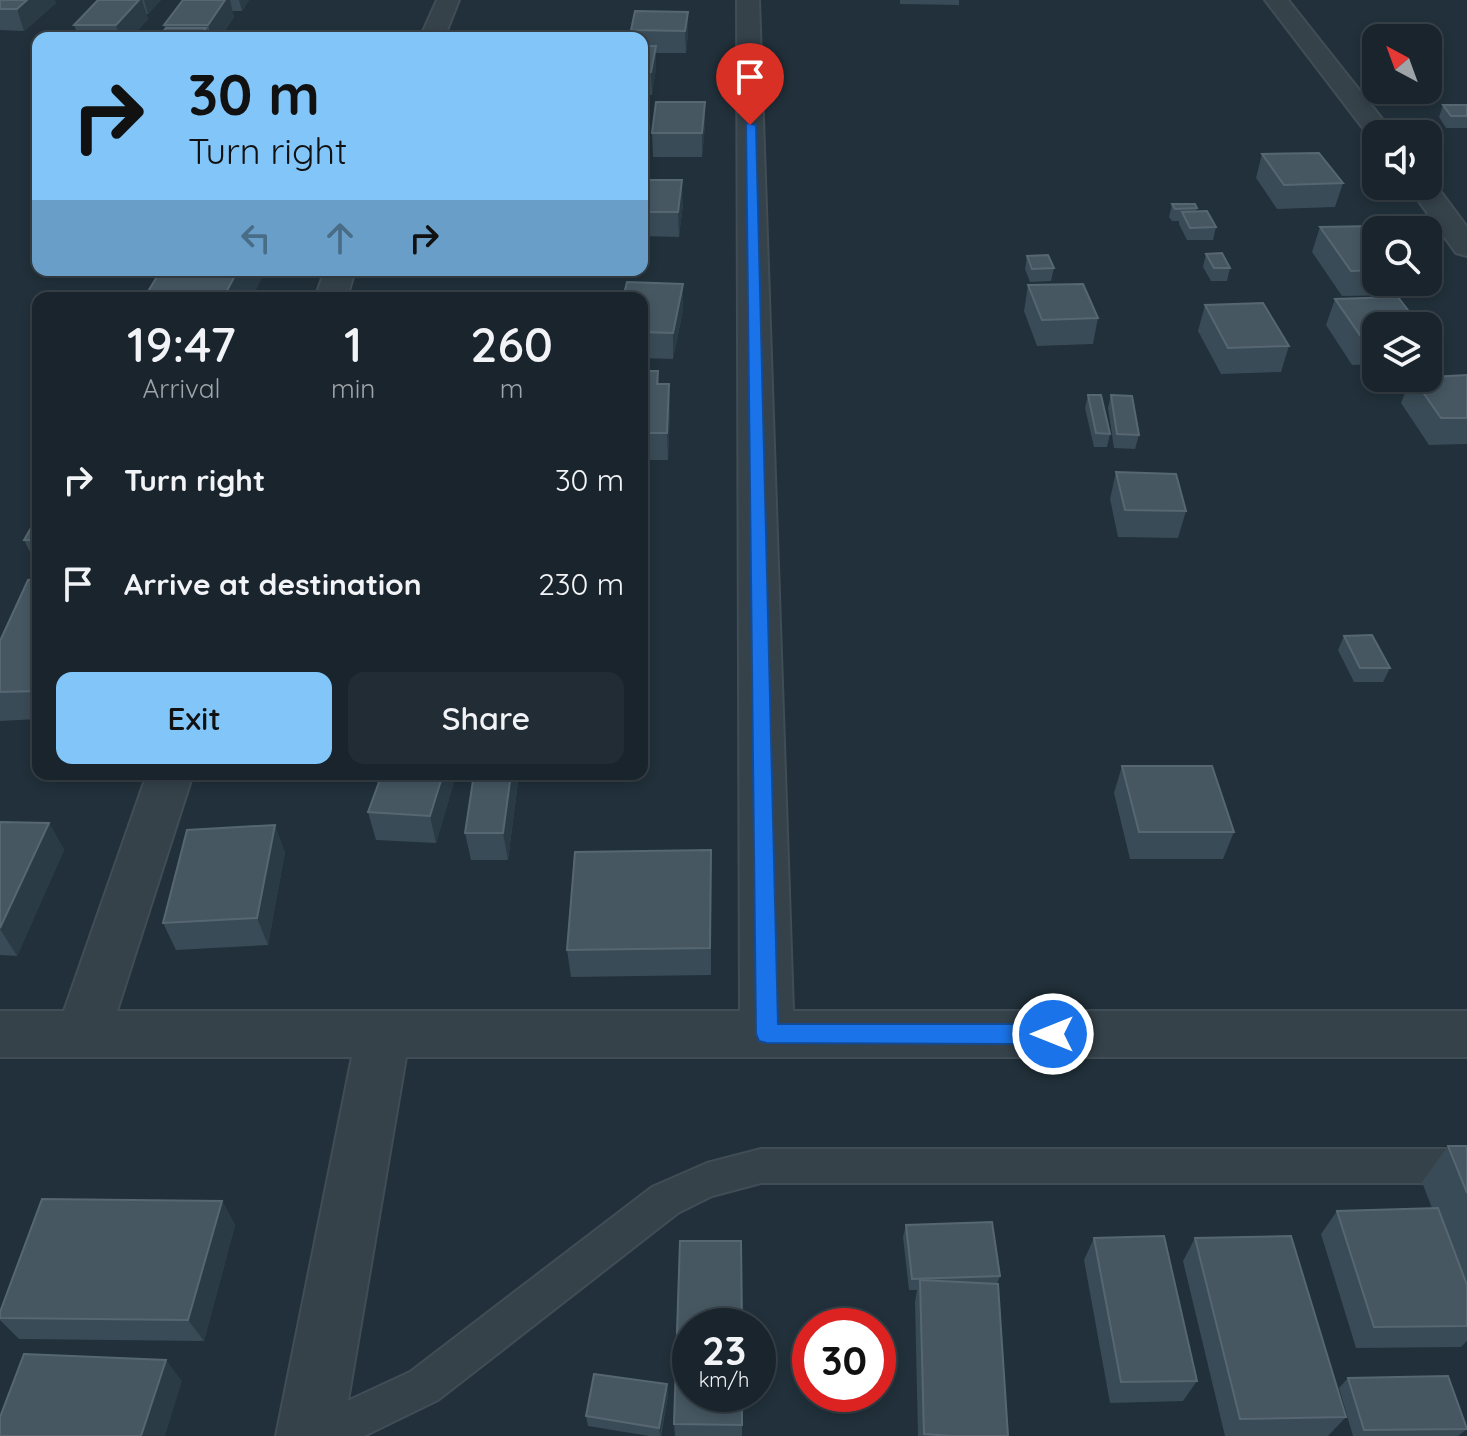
<!DOCTYPE html>
<style>
body{margin:0;font-family:Quicksand,sans-serif;background:#222c34;color:#f1f3f6;height:100vh;display:flex;flex-direction:column;font-size:30px;white-space:nowrap}
*{box-sizing:border-box;margin:0}
p{font-size:26px;color:#9fa4a9}
.icon{flex:none;width:44px;height:44px;fill:none;stroke:currentColor;stroke-width:2;stroke-linecap:round;stroke-linejoin:round}
.map{position:relative;flex:1;overflow:hidden}
.sheet{position:absolute;left:32px;top:292px;width:616px;height:488px;display:flex;flex-direction:column;background:#19242c;border-radius:16px;box-shadow:0 4px 12px #0003,0 0 0 2px #374148}
.sheet>*{flex:none}
.banner{position:absolute;left:32px;top:32px;width:616px;height:244px;border-radius:16px;box-shadow:0 4px 12px #0003,0 0 0 2px #374148;background:#82c6f9;color:#111;overflow:hidden}
.needle{width:52px;rotate:319deg}
.controls{position:absolute;left:1362px;top:24px;display:grid;gap:16px}
.controls a{display:grid;place-items:center;width:80px;height:80px;border-radius:16px;background:#19242c;box-shadow:0 4px 12px #0003,0 0 0 2px #374148;font-size:40px}
.speed{position:absolute;left:672px;top:1308px;display:flex;gap:16px;font-size:40px;font-weight:700;text-align:center}
.speed>*{display:grid;place-content:center;width:104px;height:104px;border-radius:50%;background:#19242c;box-shadow:0 4px 12px #0003,0 0 0 2px #374148;line-height:1}
.speed small{font-size:20px;font-weight:400}
.speed .limit{border:12px solid #d22;background:#fff;color:#111}
.pin{position:absolute;display:grid;place-items:center;width:68px;height:68px;color:#fff;margin:-82px -34px;border-radius:50% 50% 50% 0;rotate:-45deg;box-shadow:0 0 8px #0007}
.pin .icon{rotate:45deg}
.me{position:absolute;width:88px;margin:-44px;rotate:270deg;stroke-linejoin:round;filter:drop-shadow(0 0 6px #0008)}
.turn{display:flex;align-items:center;gap:28px;height:168px;padding:0 24px;font-size:36px}
.turn .icon{width:104px;height:104px;stroke-width:2.5}
.turn b{display:block;font-size:56px;line-height:68px}
.lanes{display:flex;align-items:center;height:76px;padding:0 24px;background:#0003;justify-content:center;gap:40px;direction:ltr}
.lanes .off{opacity:.35}
.eta{display:flex;justify-content:space-evenly;align-items:center;height:136px;text-align:center}
.eta b{font-size:48px;font-weight:600;line-height:56px}
.action{display:flex;gap:16px;margin-top:auto;padding:16px 24px}
.action a{flex:1;height:92px;border-radius:16px;background:#82c6f9;color:#111;font-size:32px;font-weight:600;line-height:92px;text-align:center}
.action a+a{background:#222c34;color:#f1f3f6}
ul{padding:0;list-style:none}
li{display:flex;align-items:center;gap:24px;height:104px;padding:0 24px}
li div{flex:1}
li b{display:block;font-size:30px}
li em{font-style:normal}
.map>svg:first-child{display:block}
</style>
<div class="map">
<svg width="1467" height="1436" viewBox="0 0 1467 1436">
<rect width="100%" height="100%" fill="#21303a"/>
<g fill="none" stroke-linecap="round" stroke-linejoin="round">
<defs>
<polygon id="service" points="761,1149 1467,1149 1467,1183 761,1183 712,1196 678,1213 438,1400 364,1436 298,1436 304,1421 410,1372 652,1187 707,1163"/>
<g id="minor">
<polygon points="437,0 459,0 444,38 420,38"/>
<polygon points="737,0 759,0 793,1011 1467,1011 1467,1057 406,1057 342,1436 276,1436 352,1057 0,1057 0,1011 64,1011 147,774 193,774 117,1011 740,1011"/>
<polygon points="1265,0 1288,0 1394,134 1376,134 1376,141 1372,140"/>
<polygon points="1428,179 1432,180 1467,227 1467,256 1456,253 1408,186 1428,186"/>
<polygon points="325,270 355,270 347,298 315,298"/>
</g>
</defs>
<use href="#service" stroke="#414d56" stroke-width="4"/>
<use href="#minor" stroke="#414d56" stroke-width="4"/>
<use href="#service" fill="#35424a" fill-rule="evenodd"/>
<use href="#minor" fill="#35424a" fill-rule="evenodd"/>
</g>
<g fill="#394b56">
<polygon points="0,0 56,3 24,31 0,30"/>
<polygon points="98,0 161,0 148,14 146,14 148,19 131,38 79,38 74,25"/>
<polygon points="183,0 249,0 242,11 232,11 234,17 220,38 158,38 165,28 164,25"/>
<polygon points="900,0 959,0 959,5 900,4"/>
<polygon points="688,12 688,33 686,53 656,53 656,68 652,95 642,95 642,38 632,38 631,30"/>
<polygon points="1443,105 1467,105 1467,128 1446,128 1439,117"/>
<polygon points="705,125 702,157 653,157 652,133"/>
<polygon points="1262,154 1343,183 1335,207 1277,209 1256,178"/>
<polygon points="642,180 683,204 679,237 642,236"/>
<polygon points="1172,204 1197,208 1196,211 1216,227 1213,240 1187,240 1179,224 1179,221 1172,221 1169,217"/>
<polygon points="1320,227 1376,230 1376,282 1404,282 1399,295 1342,296 1312,252"/>
<polygon points="1206,254 1230,268 1227,281 1211,281 1203,267"/>
<polygon points="1027,256 1054,268 1051,281 1030,282 1025,269"/>
<polygon points="1028,285 1098,318 1093,344 1037,346 1024,311"/>
<polygon points="642,298 683,310 673,359 642,358"/>
<polygon points="1335,299 1376,326 1376,364 1352,365 1326,325"/>
<polygon points="1205,305 1289,346 1281,372 1221,374 1198,331"/>
<polygon points="642,371 658,371 659,384 670,410 668,460 642,460"/>
<polygon points="1467,375 1467,444 1429,445 1401,403 1411,378"/>
<polygon points="1088,395 1110,434 1107,447 1094,447 1085,408"/>
<polygon points="1111,395 1139,435 1135,449 1114,448 1108,408"/>
<polygon points="1116,472 1186,511 1178,538 1118,537 1110,499"/>
<polygon points="38,516 38,554 31,554 24,540"/>
<polygon points="38,579 38,719 0,721 0,641"/>
<polygon points="1344,636 1390,668 1383,682 1354,682 1338,650"/>
<polygon points="1122,766 1234,832 1223,859 1130,859 1114,793"/>
<polygon points="519,774 508,860 471,860 465,833"/>
<polygon points="456,775 436,843 376,840 368,812"/>
<polygon points="0,822 49,823 64,850 17,956 0,955"/>
<polygon points="285,852 268,945 176,950 163,923"/>
<polygon points="711,877 711,975 571,977 567,950"/>
<polygon points="1448,1146 1467,1146 1467,1341 1461,1347 1356,1348 1321,1234 1337,1211 1432,1208 1422,1182"/>
<polygon points="222,1201 235,1225 204,1341 19,1339 0,1320 0,1312"/>
<polygon points="906,1225 1000,1276 997,1284 1008,1436 918,1436 915,1302 917,1290 909,1290 903,1237"/>
<polygon points="1094,1238 1197,1381 1183,1401 1110,1403 1084,1260"/>
<polygon points="1195,1238 1346,1417 1328,1436 1225,1436 1183,1261"/>
<polygon points="1348,1378 1467,1429 1458,1436 1353,1436 1339,1388"/>
<polygon points="667,1384 668,1395 661,1436 649,1436 588,1426 586,1416"/>
<polygon points="742,1394 742,1436 675,1436 674,1424"/>
</g>
<g fill="#2a3b46">
<polygon points="27,0 55,0 56,3 24,31 17,9"/>
<polygon points="139,0 142,0 148,19 131,38 120,38 116,25"/>
<polygon points="144,0 161,0 148,14"/>
<polygon points="225,0 230,0 234,17 220,38 212,38 208,25"/>
<polygon points="239,0 249,0 242,11"/>
<polygon points="688,12 688,33 686,53 685,31"/>
<polygon points="206,28 209,38 199,38"/>
<polygon points="656,46 656,68 652,95 651,72"/>
<polygon points="705,102 705,125 702,157 702,133"/>
<polygon points="682,180 683,204 679,237 678,212"/>
<polygon points="238,270 266,270 252,298 223,298"/>
<polygon points="683,284 683,310 673,359 673,333"/>
<polygon points="669,384 670,410 668,460 667,433"/>
<polygon points="443,774 456,774 456,775 436,843 430,816"/>
<polygon points="511,774 519,774 508,860 503,833"/>
<polygon points="49,823 64,850 17,956 0,929"/>
<polygon points="275,825 285,852 268,945 257,918"/>
<polygon points="222,1201 235,1225 204,1341 188,1320"/>
<polygon points="166,1360 182,1381 165,1436 141,1436"/>
<polygon points="667,1384 668,1395 660,1436 659,1428"/>
</g>
<g fill="#465762" stroke="#566772" stroke-width="2">
<polygon points="0,0 27,0 17,9 0,9"/>
<polygon points="98,0 139,0 116,25 74,25"/>
<polygon points="183,0 225,0 208,25 164,25"/>
<polygon points="635,11 688,12 685,31 631,30"/>
<polygon points="166,28 206,28 199,38 158,38"/>
<polygon points="642,46 656,46 651,72 642,72"/>
<polygon points="656,102 705,102 702,133 652,133"/>
<polygon points="1443,105 1467,105 1467,116 1451,116"/>
<polygon points="1319,153 1343,183 1284,185 1262,154"/>
<polygon points="642,180 682,180 678,212 642,212"/>
<polygon points="1172,204 1195,204 1197,208 1175,209"/>
<polygon points="1207,211 1216,227 1190,228 1182,212"/>
<polygon points="1374,226 1378,230 1376,230 1376,270 1351,271 1320,227"/>
<polygon points="1222,253 1230,268 1214,268 1206,254"/>
<polygon points="1048,255 1054,268 1032,269 1027,256"/>
<polygon points="161,270 238,270 223,298 144,298"/>
<polygon points="627,282 683,284 673,333 642,332 642,298 623,298"/>
<polygon points="1083,284 1098,318 1042,320 1028,285"/>
<polygon points="1398,297 1420,326 1376,326 1376,338 1362,338 1335,299"/>
<polygon points="1263,303 1289,346 1228,348 1205,305"/>
<polygon points="642,371 658,371 657,384 669,384 667,433 642,433"/>
<polygon points="1467,375 1467,418 1441,418 1413,378"/>
<polygon points="1088,395 1101,395 1110,434 1096,433"/>
<polygon points="1111,395 1132,396 1139,435 1117,434"/>
<polygon points="1116,472 1176,474 1186,511 1125,510"/>
<polygon points="38,516 38,540 24,540"/>
<polygon points="38,579 38,691 0,692 0,641 28,580"/>
<polygon points="1372,635 1390,668 1360,668 1344,636"/>
<polygon points="1122,766 1212,766 1234,832 1139,832"/>
<polygon points="382,774 443,774 430,816 368,812"/>
<polygon points="474,774 511,774 503,833 465,833"/>
<polygon points="0,822 49,823 0,928"/>
<polygon points="275,825 257,918 163,923 187,830"/>
<polygon points="711,850 710,948 567,950 575,852"/>
<polygon points="1448,1146 1467,1146 1467,1193"/>
<polygon points="42,1199 222,1201 188,1320 0,1318 0,1312"/>
<polygon points="1438,1208 1467,1285 1467,1326 1374,1327 1337,1211"/>
<polygon points="992,1222 1000,1276 912,1279 906,1225"/>
<polygon points="1164,1236 1197,1381 1121,1382 1094,1238"/>
<polygon points="1291,1236 1346,1417 1240,1419 1195,1238"/>
<polygon points="680,1241 741,1241 742,1326 690,1326 690,1394 742,1394 742,1425 674,1424"/>
<polygon points="920,1280 998,1284 1008,1436 952,1436 924,1434"/>
<polygon points="24,1354 166,1360 141,1436 0,1436 0,1417"/>
<polygon points="594,1374 667,1384 659,1428 586,1416"/>
<polygon points="1448,1376 1467,1429 1364,1430 1348,1378"/>
</g>
<polygon fill="#1a73e8" stroke="#114b97" stroke-width="2" points="746,123 756,125 778,1024 1053,1024 1061,1027 1064,1034 1061,1041 1053,1044 767,1043 759,1041 756,1034"/>
</svg>
<div class="controls">
<a><svg class="needle" viewBox="-14 -14 28 28"><path d="M0-13l5 13h-10z" fill="#e53935"/><path d="M0 13l5-13h-10z" fill="#9fa4a9"/></svg></a>
<a><svg class="icon" aria-label="sound" viewBox="0 0 24 24"><path d="M4 9h4l5-4v14l-5-4H4zM17 9q2 3 0 6"/></svg></a>
<a><svg class="icon" aria-label="search" viewBox="0 0 24 24"><circle cx="10" cy="10" r="6"/><path d="M15 15l6 6"/></svg></a>
<a><svg class="icon" aria-label="layers" viewBox="0 0 24 24"><path d="M12 4l9 5-9 5-9-5zM3 14l9 5 9-5"/></svg></a>
</div>
<div class="speed"><div>23<small>km/h</small></div><div class="limit">30</div></div>
<div class="pin" style="left:750px;top:125px;background:#d93025"><svg class="icon" aria-label="arrive" viewBox="0 0 24 24"><path d="M6 21V4h12l-3 4 3 4H6"/></svg></div>
<svg class="me" style="left:1053px;top:1034px" viewBox="-20 -20 40 40"><circle r="17" fill="#1a73e8" stroke="#fff" stroke-width="3"/><path d="M0-11L8 9 0 5-8 9z" fill="#fff"/></svg>
<div class="banner">
<div class="turn"><svg class="icon" aria-label="right" viewBox="0 0 24 24"><path d="M7 20v-9h11M14 6l5 5-5 5"/></svg><div><b>30 m</b>Turn right</div></div>
<div class="lanes"><svg class="icon off" aria-label="left" viewBox="0 0 24 24"><path d="M17 20v-9H6M10 6l-5 5 5 5"/></svg><svg class="icon off" aria-label="ahead" viewBox="0 0 24 24"><path d="M12 20V5M6 11l6-6 6 6"/></svg><svg class="icon" aria-label="right" viewBox="0 0 24 24"><path d="M7 20v-9h11M14 6l5 5-5 5"/></svg></div>
</div>
<section class="sheet">
<div class="eta">
<div><b>19:47</b><p>Arrival</p></div>
<div><b>1</b><p>min</p></div>
<div><b>260</b><p>m</p></div>
</div>
<ul>
<li><svg class="icon" aria-label="right" viewBox="0 0 24 24"><path d="M7 20v-9h11M14 6l5 5-5 5"/></svg><div><b>Turn right</b></div><em>30 m</em></li>
<li><svg class="icon" aria-label="arrive" viewBox="0 0 24 24"><path d="M6 21V4h12l-3 4 3 4H6"/></svg><div><b>Arrive at destination</b></div><em>230 m</em></li>
</ul>
<div class="action"><a>Exit</a><a>Share</a></div>
</section>
</div>
